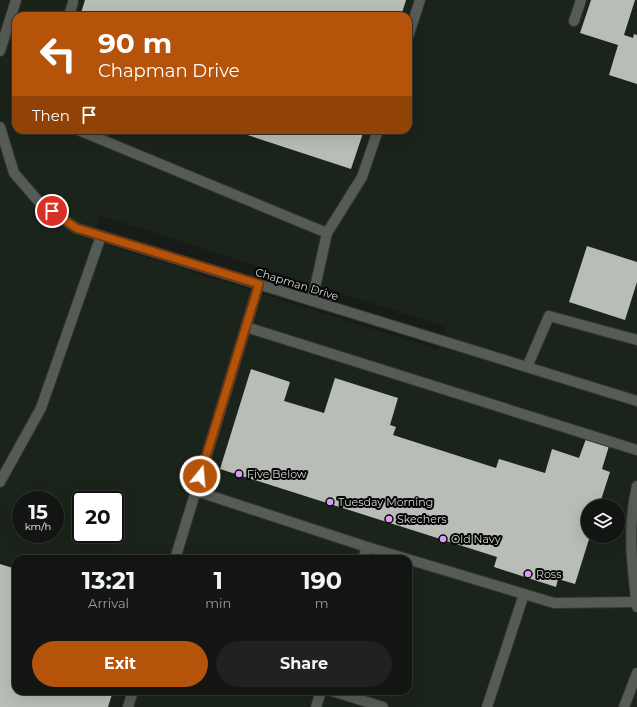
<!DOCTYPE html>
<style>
body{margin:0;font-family:Montserrat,sans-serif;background:#1f2220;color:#f1f3f6;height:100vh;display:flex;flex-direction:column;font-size:15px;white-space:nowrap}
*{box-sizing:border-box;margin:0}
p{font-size:13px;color:#9c9f9f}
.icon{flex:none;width:22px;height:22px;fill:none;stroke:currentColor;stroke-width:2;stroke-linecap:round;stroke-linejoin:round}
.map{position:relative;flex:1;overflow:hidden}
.details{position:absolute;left:12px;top:555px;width:400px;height:140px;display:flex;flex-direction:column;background:#121512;border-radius:12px;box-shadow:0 4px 16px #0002,0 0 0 1px #313432}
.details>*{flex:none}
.hud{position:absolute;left:12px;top:12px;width:400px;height:122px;border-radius:12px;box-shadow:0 4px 16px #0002,0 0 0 1px #313432;background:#b45309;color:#fff;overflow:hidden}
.controls{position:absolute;left:581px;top:499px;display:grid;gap:8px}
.controls a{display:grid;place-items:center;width:44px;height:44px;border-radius:50%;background:#121512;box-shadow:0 4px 16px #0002,0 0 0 1px #313432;font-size:20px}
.speed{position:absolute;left:12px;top:491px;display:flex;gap:8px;font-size:20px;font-weight:700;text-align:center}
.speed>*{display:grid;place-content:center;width:52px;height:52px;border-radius:50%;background:#121512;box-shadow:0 4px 16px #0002,0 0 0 1px #313432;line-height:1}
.speed small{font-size:10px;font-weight:400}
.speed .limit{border:2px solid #111;border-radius:6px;background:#fff;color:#111}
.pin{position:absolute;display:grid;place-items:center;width:34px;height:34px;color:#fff;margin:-17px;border:2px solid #fff;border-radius:50%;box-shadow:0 1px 4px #0007}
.me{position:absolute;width:44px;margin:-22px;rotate:17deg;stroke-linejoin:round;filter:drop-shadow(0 0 3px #0008)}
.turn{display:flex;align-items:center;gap:14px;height:84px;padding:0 20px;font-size:18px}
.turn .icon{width:52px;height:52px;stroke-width:2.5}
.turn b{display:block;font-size:28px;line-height:34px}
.then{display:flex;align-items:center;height:38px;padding:0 20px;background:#0003;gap:8px;font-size:15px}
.eta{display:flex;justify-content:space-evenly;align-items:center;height:68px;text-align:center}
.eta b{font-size:24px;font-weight:700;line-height:28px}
.cta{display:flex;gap:8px;margin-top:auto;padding:8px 20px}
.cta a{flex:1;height:46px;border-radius:24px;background:#b45309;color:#fff;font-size:16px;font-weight:700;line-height:46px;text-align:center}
.cta a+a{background:#1f2220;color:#f1f3f6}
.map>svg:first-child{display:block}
</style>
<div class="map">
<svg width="637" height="707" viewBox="0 0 637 707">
<rect width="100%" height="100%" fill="#181c18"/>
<path fill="#1b241b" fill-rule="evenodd" d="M0,0H637V707H0ZM16,16H408V130H16ZM99,215L446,327L439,350L92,240ZM21,500H55V534H21ZM81,500H115V534H81ZM588,506H618V536H588ZM16,559H408V691H16Z"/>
<g fill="#b8beb7">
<polygon points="85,0 406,0 401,16 80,16"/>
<polygon points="591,0 635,0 624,35 633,38 634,34 637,35 637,84 609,75 618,45 580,33"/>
<polygon points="232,130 364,130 351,169"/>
<polygon points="587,246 637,262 637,282 625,320 569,302"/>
<polygon points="251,369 290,382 284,401 324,413 335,378 398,398 390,425 396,427 393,435 496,468 499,459 545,473 552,449 579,458 586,439 609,446 602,469 610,472 599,506 588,506 588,536 590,536 575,584 558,579 556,587 494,567 497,557 220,469"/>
<polygon points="0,564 16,569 16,691 113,691 108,707 0,707"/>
</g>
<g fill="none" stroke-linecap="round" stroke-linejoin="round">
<defs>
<g id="minor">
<polyline points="69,16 73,2"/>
<polyline points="574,21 581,0"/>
<polyline points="408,37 420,0"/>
<polyline points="0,51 16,0"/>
<polyline points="0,127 14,173 40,203 76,228 637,401"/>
<polyline points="78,130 327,233 312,301"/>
<polyline points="327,233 362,177 378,130"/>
<polyline points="246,327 637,450"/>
<polyline points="527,367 549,316 637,340"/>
<polyline points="0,482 41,408 101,236"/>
<path d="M637,486C627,528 632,565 637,607"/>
<polyline points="196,491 367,547 363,559"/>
<polyline points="367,547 554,603 636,602"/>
<polyline points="175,559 259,284"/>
<polyline points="332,691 383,707"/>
<polyline points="128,707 133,691"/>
<polyline points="316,707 321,691"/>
<polyline points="487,707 524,594"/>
<polyline points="624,707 637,673"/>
</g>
</defs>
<use href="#minor" stroke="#323532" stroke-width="12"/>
<use href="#minor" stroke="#565b55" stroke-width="10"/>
</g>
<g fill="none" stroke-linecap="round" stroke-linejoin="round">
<defs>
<polyline id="route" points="52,211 76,228 259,284 200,476"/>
</defs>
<use href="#route" stroke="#753606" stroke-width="10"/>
<use href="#route" stroke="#b45309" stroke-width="7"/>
</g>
<g fill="#db9af6" stroke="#050605" stroke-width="1.5">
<circle cx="239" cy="474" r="4"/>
<circle cx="330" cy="502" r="4"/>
<circle cx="389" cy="519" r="4"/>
<circle cx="443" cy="539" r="4"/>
<circle cx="528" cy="574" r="4"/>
</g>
<g text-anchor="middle" stroke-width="4" stroke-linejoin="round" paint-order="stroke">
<g font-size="11" fill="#d4d7d3" stroke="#050605">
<text transform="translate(297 284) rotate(17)" y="4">Chapman Drive</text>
</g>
<g font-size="11" fill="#d4d7d3" stroke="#050605" text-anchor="start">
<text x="247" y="478">Five Below</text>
<text x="338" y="506">Tuesday Morning</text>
<text x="397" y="523">Skechers</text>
<text x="451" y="543">Old Navy</text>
<text x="536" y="578">Ross</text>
</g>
</g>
</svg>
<div class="controls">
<a><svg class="icon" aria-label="layers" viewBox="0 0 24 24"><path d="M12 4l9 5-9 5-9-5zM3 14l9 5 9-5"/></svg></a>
</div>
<div class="speed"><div>15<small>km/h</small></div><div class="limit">20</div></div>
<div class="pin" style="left:52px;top:211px;background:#d93025"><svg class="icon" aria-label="arrive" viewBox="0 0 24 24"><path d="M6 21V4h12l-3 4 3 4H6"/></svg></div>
<svg class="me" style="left:200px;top:476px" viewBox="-20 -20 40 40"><circle r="17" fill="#b45309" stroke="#fff" stroke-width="3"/><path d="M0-11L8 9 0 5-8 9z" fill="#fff"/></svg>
<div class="hud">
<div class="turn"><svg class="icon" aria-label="left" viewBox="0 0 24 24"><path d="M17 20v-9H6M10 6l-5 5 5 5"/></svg><div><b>90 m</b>Chapman Drive</div></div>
<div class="then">Then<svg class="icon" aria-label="arrive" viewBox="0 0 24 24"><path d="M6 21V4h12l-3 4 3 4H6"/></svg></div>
</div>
<section class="details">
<div class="eta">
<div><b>13:21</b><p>Arrival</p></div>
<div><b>1</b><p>min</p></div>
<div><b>190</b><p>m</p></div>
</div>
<div class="cta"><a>Exit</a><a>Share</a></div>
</section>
</div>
